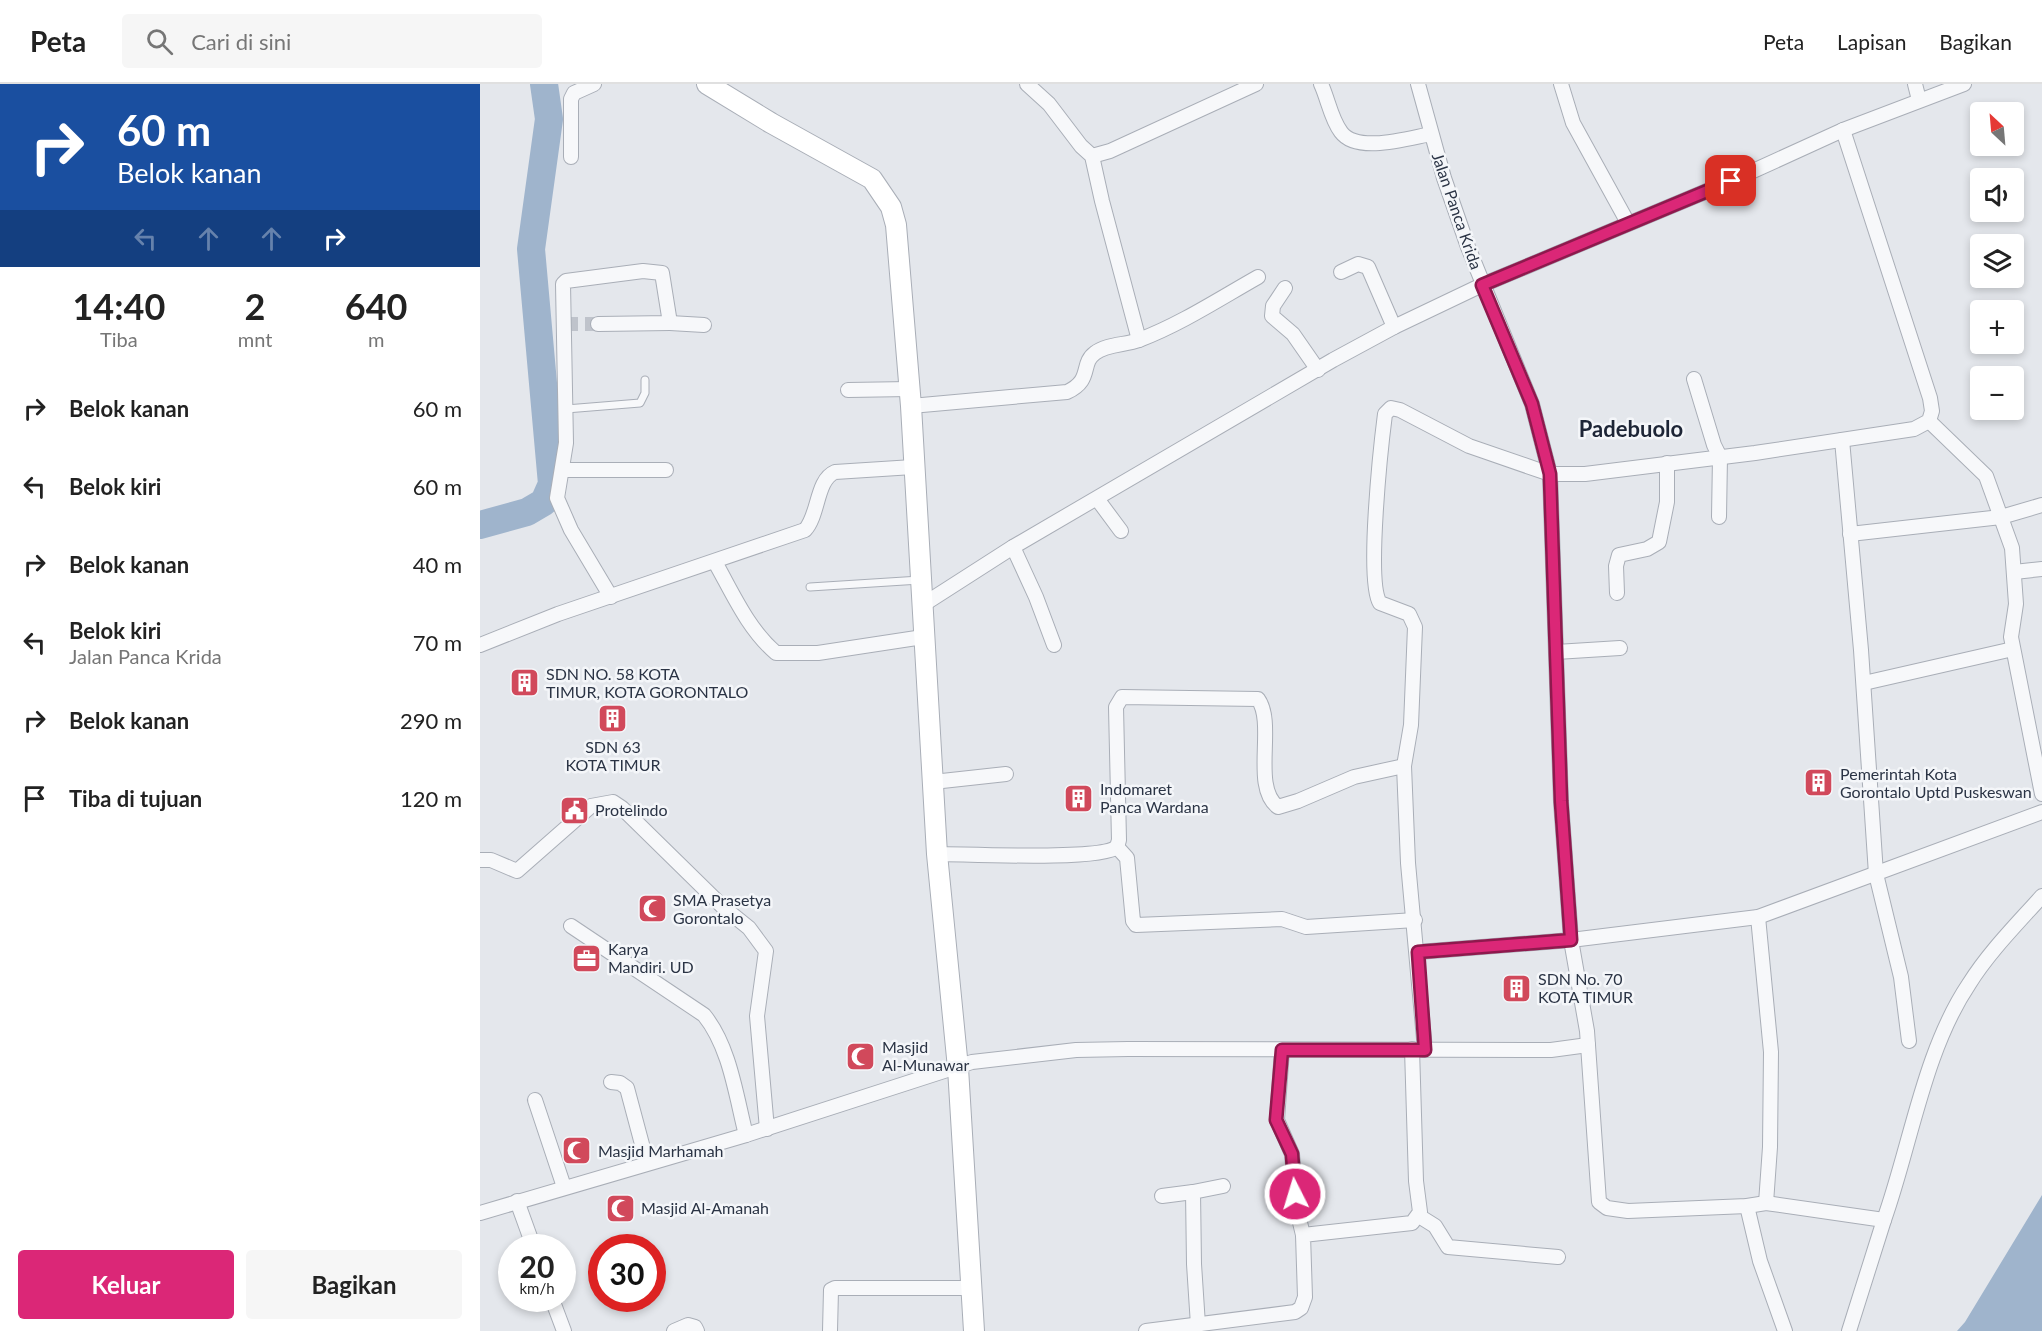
<!DOCTYPE html>
<html lang="id">
<meta charset="utf-8">
<style>
body{margin:0;font-family:Lato,sans-serif;background:#f6f6f6;color:#222;height:100vh;display:flex;flex-direction:column;font-size:22px;white-space:nowrap}
*{box-sizing:border-box;margin:0}
p{font-size:20px;color:#767676}
.icon{flex:none;width:33px;height:33px;fill:none;stroke:currentColor;stroke-width:2;stroke-linecap:round;stroke-linejoin:round}
.map{position:relative;flex:1;overflow:hidden}
.panel{display:flex;flex-direction:column;background:#fff;width:480px}
.panel>*{flex:none}
.guide{background:#1a4fa0;color:#fff;overflow:hidden}
.needle{width:39px;rotate:334deg}
.buttons{position:absolute;left:1490px;top:18px;display:grid;gap:12px}
.buttons a{display:grid;place-items:center;width:54px;height:54px;border-radius:6px;background:#fff;box-shadow:0 3px 9px #0003;font-size:30px}
.speed{position:absolute;left:18px;top:1150px;display:flex;gap:12px;font-size:30px;font-weight:700;text-align:center}
.speed>*{display:grid;place-content:center;width:78px;height:78px;border-radius:50%;background:#fff;box-shadow:0 3px 9px #0003;line-height:1}
.speed small{font-size:15px;font-weight:400}
.speed .limit{border:9px solid #d22;background:#fff;color:#111}
.pin{position:absolute;display:grid;place-items:center;width:51px;height:51px;color:#fff;margin:-26px;border-radius:12px;box-shadow:0 3px 9px #0006}
.me{position:absolute;width:66px;margin:-33px;rotate:355deg;stroke-linejoin:round;filter:drop-shadow(0 0 4px #0008)}
.turn{display:flex;align-items:center;gap:21px;height:126px;padding:0 18px;font-size:27px}
.turn .icon{width:78px;height:78px;stroke-width:2.5}
.turn b{display:block;font-size:42px;line-height:51px}
.lanes{display:flex;align-items:center;height:57px;padding:0 18px;background:#0003;justify-content:center;gap:30px;direction:ltr}
.lanes .off{opacity:.35}
.eta{display:flex;justify-content:space-evenly;align-items:center;height:102px;text-align:center}
.eta b{font-size:36px;font-weight:700;line-height:42px}
.button{display:flex;gap:12px;margin-top:auto;padding:12px 18px}
.button a{flex:1;height:69px;border-radius:6px;background:#db2777;color:#fff;font-size:24px;font-weight:700;line-height:69px;text-align:center}
.button a+a{background:#f6f6f6;color:#222}
ul{padding:0;list-style:none}
li{display:flex;align-items:center;gap:18px;height:78px;padding:0 18px}
li div{flex:1}
li b{display:block;font-size:22px}
li em{font-style:normal}
header{display:flex;align-items:center;gap:36px;box-sizing:border-box;height:84px;padding:0 30px;background:#fff;border-bottom:2px solid #e0e0e0}
header strong{font-size:28px}
nav{display:flex;gap:33px;margin-inline-start:auto;font-size:21px}
.search{width:420px;height:54px;background:#f6f6f6;display:flex;align-items:center;gap:15px;box-sizing:border-box;padding:0 21px;border-radius:6px;color:#767676;font-size:22px}
main{display:flex;flex:1;min-height:0}
.map>svg:first-child{display:block}
</style>
<header>
<strong>Peta</strong>
<div class="search"><svg class="icon" aria-label="search" viewBox="0 0 24 24"><circle cx="10" cy="10" r="6"/><path d="M15 15l6 6"/></svg>Cari di sini</div>
<nav><a>Peta</a><a>Lapisan</a><a>Bagikan</a></nav>
</header>
<main>
<section class="panel">
<div class="guide">
<div class="turn"><svg class="icon" aria-label="right" viewBox="0 0 24 24"><path d="M7 20v-9h11M14 6l5 5-5 5"/></svg><div><b>60 m</b>Belok kanan</div></div>
<div class="lanes"><svg class="icon off" aria-label="left" viewBox="0 0 24 24"><path d="M17 20v-9H6M10 6l-5 5 5 5"/></svg><svg class="icon off" aria-label="ahead" viewBox="0 0 24 24"><path d="M12 20V5M6 11l6-6 6 6"/></svg><svg class="icon off" aria-label="ahead" viewBox="0 0 24 24"><path d="M12 20V5M6 11l6-6 6 6"/></svg><svg class="icon" aria-label="right" viewBox="0 0 24 24"><path d="M7 20v-9h11M14 6l5 5-5 5"/></svg></div>
</div>
<div class="eta">
<div><b>14:40</b><p>Tiba</p></div>
<div><b>2</b><p>mnt</p></div>
<div><b>640</b><p>m</p></div>
</div>
<ul>
<li><svg class="icon" aria-label="right" viewBox="0 0 24 24"><path d="M7 20v-9h11M14 6l5 5-5 5"/></svg><div><b>Belok kanan</b></div><em>60 m</em></li>
<li><svg class="icon" aria-label="left" viewBox="0 0 24 24"><path d="M17 20v-9H6M10 6l-5 5 5 5"/></svg><div><b>Belok kiri</b></div><em>60 m</em></li>
<li><svg class="icon" aria-label="right" viewBox="0 0 24 24"><path d="M7 20v-9h11M14 6l5 5-5 5"/></svg><div><b>Belok kanan</b></div><em>40 m</em></li>
<li><svg class="icon" aria-label="left" viewBox="0 0 24 24"><path d="M17 20v-9H6M10 6l-5 5 5 5"/></svg><div><b>Belok kiri</b><p>Jalan Panca Krida</p></div><em>70 m</em></li>
<li><svg class="icon" aria-label="right" viewBox="0 0 24 24"><path d="M7 20v-9h11M14 6l5 5-5 5"/></svg><div><b>Belok kanan</b></div><em>290 m</em></li>
<li><svg class="icon" aria-label="arrive" viewBox="0 0 24 24"><path d="M6 21V4h12l-3 4 3 4H6"/></svg><div><b>Tiba di tujuan</b></div><em>120 m</em></li>
</ul>
<div class="button"><a>Keluar</a><a>Bagikan</a></div>
</section>
<div class="map">
<svg width="1562" height="1247" viewBox="0 0 1562 1247">
<rect width="100%" height="100%" fill="#e4e7ec"/>
<polygon fill="#9fb4cc" points="1562,1111 1562,1247 1477,1247 1485,1238"/>
<g fill="none" stroke-linecap="round" stroke-linejoin="round">
<polyline stroke="#9fb4cc" stroke-width="28" points="0,441 47,428 64,418 72,400 51,165 69,35 64,0"/>
<polyline stroke="#bfc3cb" stroke-width="14" stroke-dasharray="14 7" stroke-linecap="butt" points="84,240 118,240"/>
<defs>
<g id="lane">
<polyline points="86,325 160,319 165,309 165,296"/>
<polyline points="330,503 440,496"/>
</g>
<g id="street">
<polyline points="547,0 569,20 601,62 612,72 622,117 659,256"/>
<path d="M841,0C848,15 851,35 861,48C877,70 929,54 951,50"/>
<path d="M938,0L964,94L988,163L1052,320L1070,390L1081,718L1091,856L1107,947L1119,1118L1127,1124L1148,1127L1267,1122L1286,1119L1404,1136C1431,1060 1444,967 1489,900C1509,868 1537,840 1562,812"/>
<polyline points="1081,0 1093,39 1148,139"/>
<polyline points="1435,0 1439,16"/>
<polyline points="612,72 630,67 776,0"/>
<polyline points="91,73 91,15 94,9 114,0"/>
<polyline points="861,188 878,180 888,183 914,243"/>
<polyline points="805,204 793,222 792,232 813,250 838,286"/>
<polyline points="190,239 224,241"/>
<polyline points="118,240 190,239 182,189 163,187 86,197 83,200 86,359 77,414 91,446 131,513"/>
<polyline points="1214,295 1234,361 1240,373 1239,433"/>
<polyline points="368,306 429,305"/>
<path d="M431,322L587,308C613,296 600,280 615,269C626,260 646,261 659,256C701,240 739,215 778,193"/>
<polyline points="1449,337 1506,392 1532,464 1536,520 1531,553 1562,710"/>
<polyline points="1362,356 1381,566 1396,790 1421,893 1429,957"/>
<polyline points="82,386 186,386"/>
<polyline points="618,416 641,447"/>
<polyline points="1370,450 1521,433 1562,421"/>
<polyline points="533,463 556,513 574,561"/>
<path d="M235,478C253,510 268,545 296,569H338L443,553"/>
<polyline points="1534,488 1562,485"/>
<polyline points="1137,509 1136,482 1139,471 1167,465 1179,458 1187,418 1187,379"/>
<polyline points="441,522 533,463 853,276 914,243 1002,201 1251,97 1363,46 1484,0"/>
<path d="M0,561L78,530L325,446C339,431 336,396 355,388L433,383"/>
<polyline points="1076,568 1140,564"/>
<polyline points="1384,599 1533,565"/>
<polyline points="453,698 526,690"/>
<polyline points="637,763 647,774 653,837 656,841 802,835 826,843 935,836"/>
<path d="M457,770C486,770 620,777 637,763L639,756L636,623L642,613L778,615C796,640 771,703 798,723L818,717L874,693L924,682"/>
<polyline points="0,776 11,776 37,787 111,722 133,718 142,724 243,823 269,844 286,867 277,932 287,1045"/>
<polyline points="1278,833 1291,968 1290,1063 1286,1119"/>
<path d="M91,842L224,931C250,963 256,1012 266,1051"/>
<polyline points="938,868 1091,856 1278,833 1562,728"/>
<polyline points="802,966 797,1036 812,1070 817,1126 823,1151"/>
<path d="M945,966L928,779L924,682L931,641L935,543L929,530L900,519C886,498 901,361 905,330L911,324L920,326L989,362L1070,390H1105L1275,369L1434,345L1449,337L1452,327L1450,314L1363,46"/>
<polyline points="131,998 140,999 147,1004 167,1079"/>
<polyline points="55,1016 84,1103"/>
<polyline points="682,1112 713,1108"/>
<polyline points="37,1117 54,1164"/>
<polyline points="1267,1122 1280,1177 1305,1247"/>
<polyline points="0,1129 266,1051 492,978 596,966 648,965 1071,966 1108,961"/>
<polyline points="939,1132 955,1142 968,1163 1078,1173"/>
<polyline points="72,1215 84,1247"/>
<polyline points="718,1241 714,1180 713,1108 743,1102"/>
<polyline points="194,1247 208,1241 215,1243 217,1247"/>
<polyline points="350,1247 351,1206 355,1204 491,1204"/>
<polyline points="666,1247 815,1228 821,1224 825,1213 823,1151 932,1139 940,1128 936,1097 932,965"/>
<polyline points="1369,1247 1404,1136"/>
</g>
<polyline id="secondary" points="227,0 291,39 392,95 411,123 416,141 431,322 457,770 478,984 494,1247"/>
</defs>
<use href="#lane" stroke="#a9aeb7" stroke-width="9"/>
<use href="#street" stroke="#a9aeb7" stroke-width="16"/>
<use href="#secondary" stroke="#a9aeb7" stroke-width="22"/>
<use href="#lane" stroke="#f7f8fa" stroke-width="7"/>
<use href="#street" stroke="#f7f8fa" stroke-width="14"/>
<use href="#secondary" stroke="#fff" stroke-width="20"/>
</g>
<g fill="none" stroke-linecap="round" stroke-linejoin="round">
<defs>
<polyline id="route" points="815,1110 812,1070 796,1036 802,966 945,966 938,868 1091,856 1081,717 1070,390 1052,320 1002,201 1251,97"/>
</defs>
<use href="#route" stroke="#8e194d" stroke-width="15"/>
<use href="#route" stroke="#db2777" stroke-width="10"/>
</g>
<defs>
<symbol id="building-square" viewBox="-11 -11 22 22"><rect x="-9" y="-9" width="18" height="18" rx="4" fill="#d1495b" stroke="#f4f6f9"/><path d="M-4-6H4V6H1V3H-1V6H-4ZM-2.5-4.3h1.7v1.8h-1.7ZM.8-4.3h1.7v1.8H.8ZM-2.5-1h1.7V.8h-1.7ZM.8-1h1.7V.8H.8Z" fill="#fff"/></symbol>
<symbol id="civic-square" viewBox="-11 -11 22 22"><rect x="-9" y="-9" width="18" height="18" rx="4" fill="#d1495b" stroke="#f4f6f9"/><path d="M-.6-6.5H3V-4.5H.6V-3L4-1V1h2V6H-6V1h2V-1L-.6-3ZM-1.2 2.5V6h2.4V2.5Z" fill="#fff"/></symbol>
<symbol id="mosque-square" viewBox="-11 -11 22 22"><rect x="-9" y="-9" width="18" height="18" rx="4" fill="#d1495b" stroke="#f4f6f9"/><path d="M3.5-4.9A6 6 0 1 0 3.5 4.9A5 5 0 1 1 3.5-4.9Z" fill="#fff"/></symbol>
<symbol id="office-square" viewBox="-11 -11 22 22"><rect x="-9" y="-9" width="18" height="18" rx="4" fill="#d1495b" stroke="#f4f6f9"/><path d="M-6-3h4V-5.5h4V-3h4V5H-6ZM-1-4.5V-3h2v-1.5ZM-6 0V1H6V0Z" fill="#fff"/></symbol>
</defs>
<g fill-rule="evenodd">
<use href="#building-square" x="28" y="582" width="33" height="33"/>
<use href="#building-square" x="116" y="618" width="33" height="33"/>
<use href="#building-square" x="1322" y="682" width="33" height="33"/>
<use href="#building-square" x="582" y="698" width="33" height="33"/>
<use href="#civic-square" x="78" y="710" width="33" height="33"/>
<use href="#mosque-square" x="156" y="808" width="33" height="33"/>
<use href="#office-square" x="90" y="858" width="33" height="33"/>
<use href="#building-square" x="1020" y="888" width="33" height="33"/>
<use href="#mosque-square" x="364" y="956" width="33" height="33"/>
<use href="#mosque-square" x="80" y="1050" width="33" height="33"/>
<use href="#mosque-square" x="124" y="1108" width="33" height="33"/>
</g>
<g text-anchor="middle" stroke-width="5" stroke-linejoin="round" paint-order="stroke">
<g font-size="16" fill="#2b3445" stroke="#f4f6f9">
<text transform="translate(977 127) rotate(71)" y="6">Jalan Panca Krida</text>
</g>
<g font-size="16" fill="#2b3445" stroke="#f4f6f9" text-anchor="start">
<text x="66" y="596">SDN NO. 58 KOTA<tspan x="66" dy="18">TIMUR, KOTA GORONTALO</tspan></text>
<text x="133" y="669" text-anchor="middle">SDN 63<tspan x="133" dy="18">KOTA TIMUR</tspan></text>
<text x="1360" y="696">Pemerintah Kota<tspan x="1360" dy="18">Gorontalo Uptd Puskeswan</tspan></text>
<text x="620" y="711">Indomaret<tspan x="620" dy="18">Panca Wardana</tspan></text>
<text x="115" y="732">Protelindo</text>
<text x="193" y="822">SMA Prasetya<tspan x="193" dy="18">Gorontalo</tspan></text>
<text x="128" y="871">Karya<tspan x="128" dy="18">Mandiri. UD</tspan></text>
<text x="1058" y="901">SDN No. 70<tspan x="1058" dy="18">KOTA TIMUR</tspan></text>
<text x="402" y="969">Masjid<tspan x="402" dy="18">Al-Munawar</tspan></text>
<text x="118" y="1073">Masjid Marhamah</text>
<text x="161" y="1130">Masjid Al-Amanah</text>
</g>
<g font-size="22" font-weight="bold" fill="#1d2536" stroke="#f4f6f9">
<text x="1151" y="353">Padebuolo</text>
</g>
</g>
</svg>
<div class="buttons">
<a><svg class="needle" viewBox="-14 -14 28 28"><path d="M0-13l5 13h-10z" fill="#e53935"/><path d="M0 13l5-13h-10z" fill="#767676"/></svg></a>
<a><svg class="icon" aria-label="sound" viewBox="0 0 24 24"><path d="M4 9h4l5-4v14l-5-4H4zM17 9q2 3 0 6"/></svg></a>
<a><svg class="icon" aria-label="layers" viewBox="0 0 24 24"><path d="M12 4l9 5-9 5-9-5zM3 14l9 5 9-5"/></svg></a>
<a>+</a>
<a>−</a>
</div>
<div class="speed"><div>20<small>km/h</small></div><div class="limit">30</div></div>
<div class="pin" style="left:1251px;top:97px;background:#d93025"><svg class="icon" aria-label="arrive" viewBox="0 0 24 24"><path d="M6 21V4h12l-3 4 3 4H6"/></svg></div>
<svg class="me" style="left:815px;top:1110px" viewBox="-20 -20 40 40"><circle r="17" fill="#db2777" stroke="#fff" stroke-width="3"/><path d="M0-11L8 9 0 5-8 9z" fill="#fff"/></svg>
</div>
</main>
